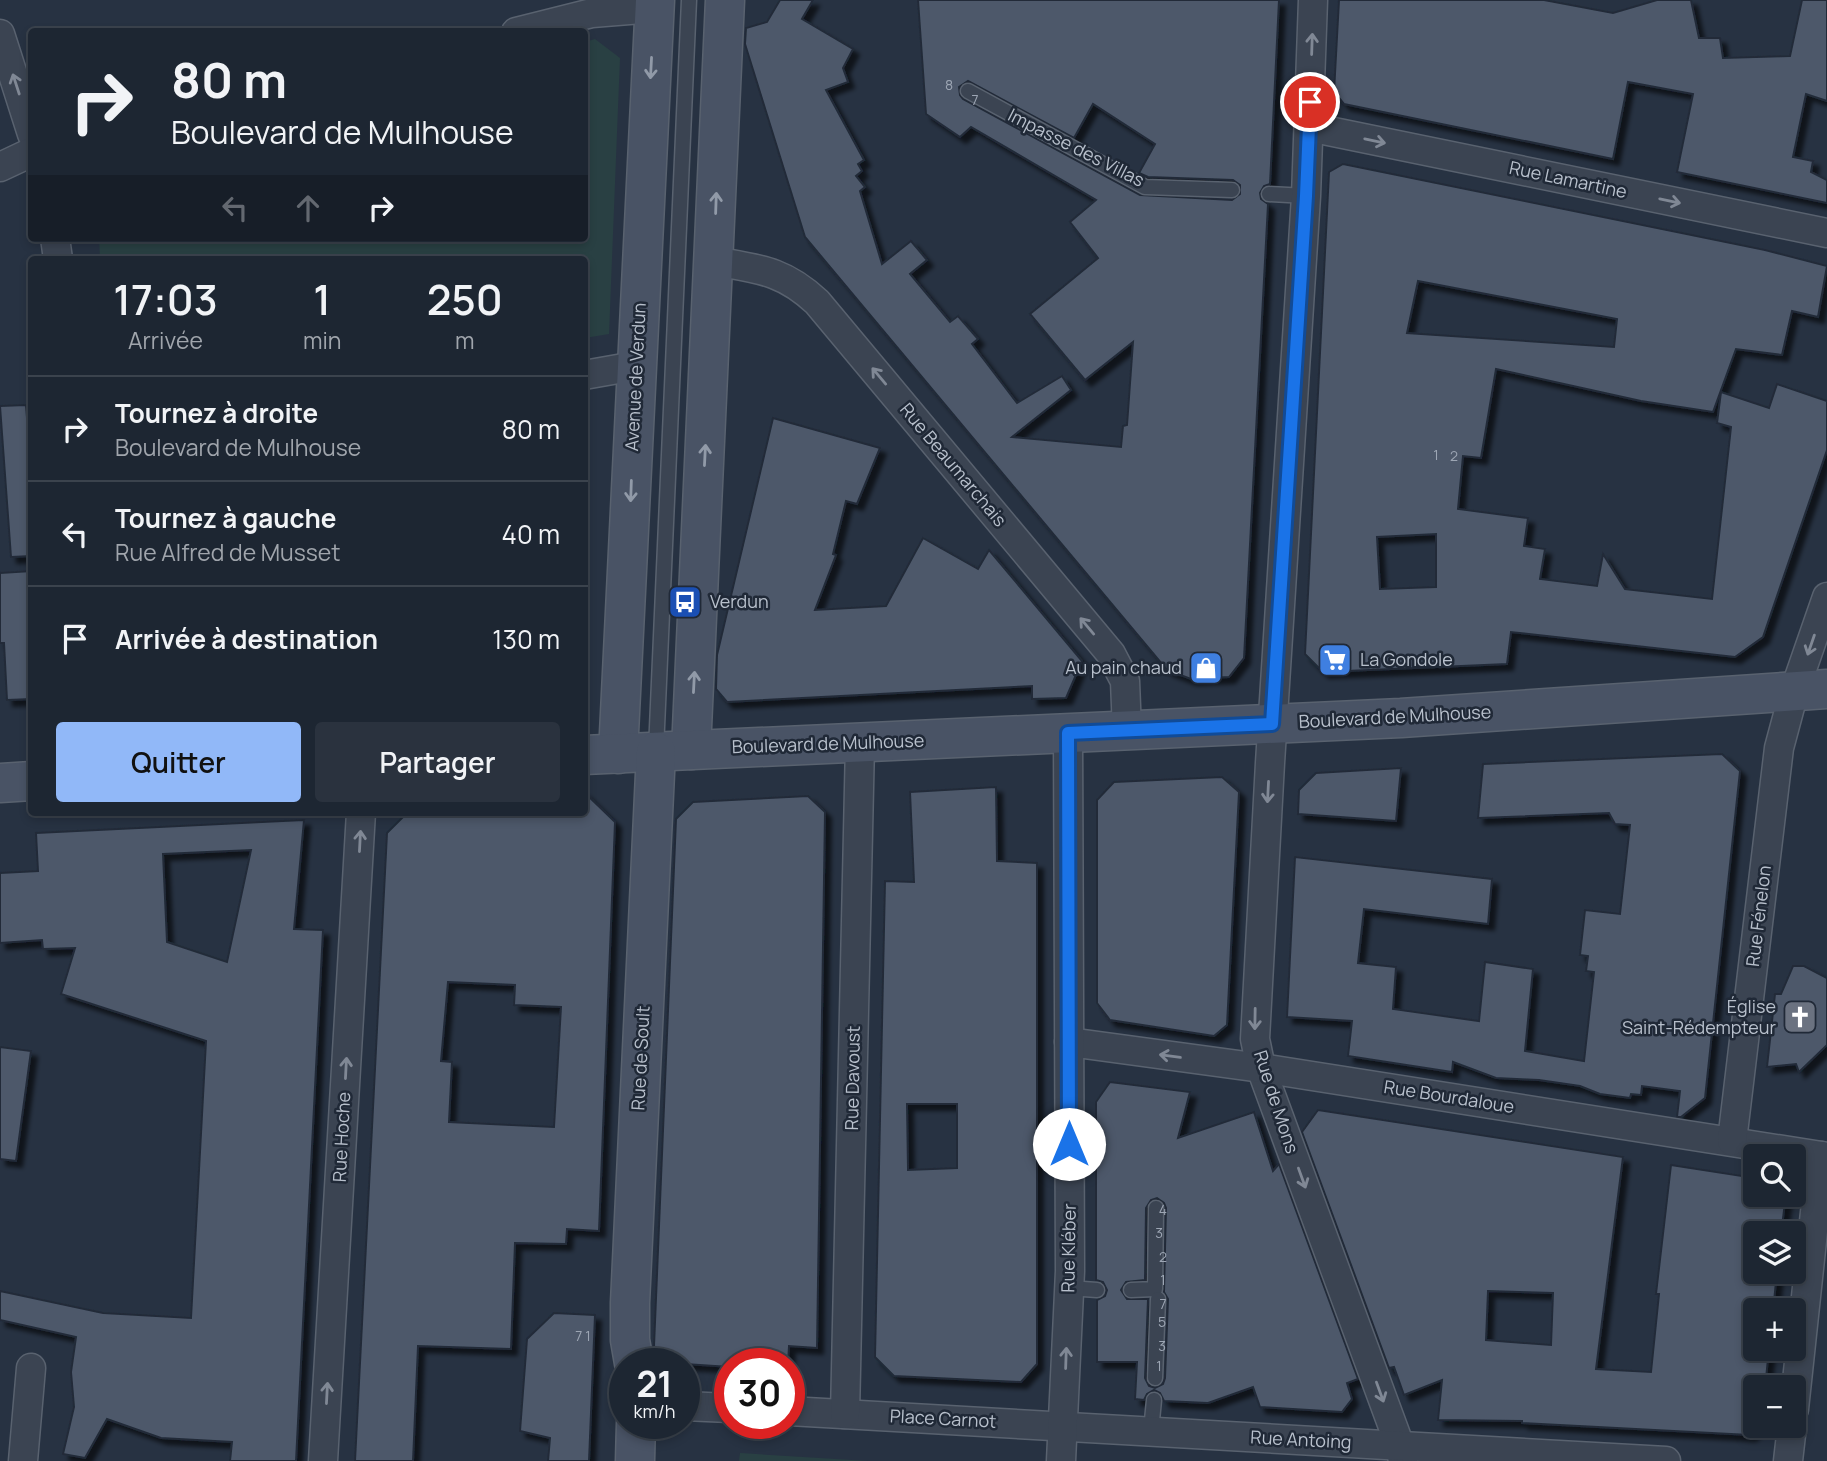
<!DOCTYPE html>
<html lang="fr">
<meta charset="utf-8">
<style>
body{margin:0;font-family:Manrope,sans-serif;background:#2a323e;color:#f1f3f6;height:100vh;display:flex;flex-direction:column;font-size:26px;white-space:nowrap}
*{box-sizing:border-box;margin:0}
p{font-size:23px;color:#a0a5ac}
.icon{flex:none;width:38px;height:38px;fill:none;stroke:currentColor;stroke-width:2;stroke-linecap:round;stroke-linejoin:round}
.map{position:relative;flex:1;overflow:hidden}
.side{position:absolute;left:28px;top:256px;width:560px;height:560px;display:flex;flex-direction:column;background:#1d2632;border-radius:7px;box-shadow:0 4px 10px #0003,0 0 0 2px #3b434d}
.side>*{flex:none}
.guide{position:absolute;left:28px;top:28px;width:560px;height:214px;border-radius:7px;box-shadow:0 4px 10px #0003,0 0 0 2px #3b434d;background:#1d2632;color:#f1f3f6;overflow:hidden}
.buttons{position:absolute;left:1743px;top:1144px;display:grid;gap:14px}
.buttons a{display:grid;place-items:center;width:63px;height:63px;border-radius:7px;background:#1d2632;box-shadow:0 4px 10px #0003,0 0 0 2px #3b434d;font-size:35px}
.speed{position:absolute;left:609px;top:1348px;display:flex;gap:14px;font-size:35px;font-weight:700;text-align:center}
.speed>*{display:grid;place-content:center;width:91px;height:91px;border-radius:50%;background:#1d2632;box-shadow:0 4px 10px #0003,0 0 0 2px #3b434d;line-height:1}
.speed small{font-size:18px;font-weight:400}
.speed .limit{border:10px solid #d22;background:#fff;color:#111}
.pin{position:absolute;display:grid;place-items:center;width:60px;height:60px;color:#fff;margin:-30px;border:4px solid #fff;border-radius:50%;box-shadow:0 2px 7px #0007}
.me{position:absolute;width:77px;margin:-38px;rotate:0deg;stroke-linejoin:round;filter:drop-shadow(0 0 5px #0008)}
.turn{display:flex;align-items:center;gap:24px;height:147px;padding:0 28px;font-size:32px}
.turn .icon{width:91px;height:91px;stroke-width:2.5}
.turn b{display:block;font-size:49px;line-height:60px}
.lanes{display:flex;align-items:center;height:66px;padding:0 28px;background:#0003;justify-content:center;gap:35px;direction:ltr}
.lanes .off{opacity:.35}
.eta{display:flex;justify-content:space-evenly;align-items:center;height:119px;text-align:center}
.eta b{font-size:42px;font-weight:600;line-height:49px}
.action{display:flex;gap:14px;margin-top:auto;padding:14px 28px}
.action a{flex:1;height:80px;border-radius:7px;background:#91b8f8;color:#111;font-size:28px;font-weight:600;line-height:80px;text-align:center}
.action a+a{background:#2a323e;color:#f1f3f6}
ul{padding:0;list-style:none}
li{display:flex;align-items:center;gap:21px;height:105px;padding:0 28px;border-top:2px solid #3b434d}
li div{flex:1}
li b{display:block;font-size:26px}
li em{font-style:normal}
.map>svg:first-child{display:block}
</style>
<div class="map">
<svg width="1827" height="1461" viewBox="0 0 1827 1461">
<defs>
<filter id="shadow"><feDropShadow dx="6" dy="6" stdDeviation="2" flood-color="#0009"/></filter>
</defs>
<rect width="100%" height="100%" fill="#273242"/>
<g fill="#294043">
<polygon points="595,39 620,58 609,334 585,338 584,259 100,259 99,238 584,238 585,42"/>
<polygon points="740,1453 868,1461 739,1461"/>
</g>
<g fill="#4d596b" stroke="#222b39" stroke-width="2" fill-rule="evenodd" filter="url(#shadow)">
<path d="M780,0H813L802,19L853,49L843,68L848,82L826,90L864,160L858,164L862,171L856,176L865,187L860,191L882,264L911,241L927,260L910,274L950,322L958,316L978,339L972,344L1017,403L1062,376L1071,390L1012,437L1121,447L1123,426L1127,425L1133,342L1085,380L1030,314L1098,258L1070,222L1096,200L971,127L960,137L926,114L918,0H1279L1270,184L1264,186L1260,193L1261,199L1268,204L1244,658L1229,677L1191,679L1167,670L805,237L745,44L746,28L767,22ZM968,81L1074,138L1093,104L1155,144L1139,173L1148,177L1233,180L1240,185V194L1232,200L1140,195L963,99L960,95L959,87Z"/>
<polygon points="1339,0 1544,0 1613,13 1657,0 1691,0 1699,38 1720,38 1723,58 1790,56 1802,0 1827,0 1827,101 1806,94 1793,157 1813,161 1811,172 1827,180 1827,203 1677,172 1693,94 1628,82 1613,159 1344,104 1334,92"/>
<path d="M1343,164L1765,250L1827,266L1818,317L1792,311L1782,355L1736,349L1713,412L1641,401L1496,369L1481,458L1463,456L1458,509L1528,518L1524,546L1545,549L1540,579L1597,586L1603,554L1625,589L1712,599L1731,427L1717,423L1721,392L1769,408L1777,384L1827,401V450L1763,637L1735,657L1511,632L1507,664L1323,672L1305,654L1329,172ZM1418,281L1617,319L1614,347L1407,333ZM1436,534V587L1380,589L1377,537Z"/>
<polygon points="26,405 32,482 32,556 11,557 0,406"/>
<polygon points="773,418 880,448 857,504 846,501 833,554 836,555 815,610 886,606 923,538 978,569 989,550 1082,661 1066,698 1032,699 1032,686 727,702 716,689 717,655"/>
<polygon points="32,571 32,699 7,700 4,643 0,643 0,573"/>
<polygon points="1722,754 1740,771 1705,1098 1681,1117 1677,1117 1680,1091 1642,1086 1641,1095 1631,1094 1630,1098 1600,1094 1580,1086 1539,1080 1496,1078 1453,1062 1452,1072 1348,1056 1352,1021 1287,1017 1295,857 1492,879 1488,924 1364,909 1358,963 1396,967 1393,1009 1479,1021 1485,962 1533,969 1525,1051 1584,1061 1594,972 1586,971 1588,956 1580,955 1585,910 1620,914 1630,825 1615,824 1609,813 1478,818 1483,764"/>
<polygon points="1401,768 1396,821 1298,814 1299,790 1316,773"/>
<polygon points="1222,777 1239,792 1227,1025 1214,1036 1110,1020 1097,1003 1097,800 1114,782"/>
<path d="M996,787L997,861L1037,863V1364L1021,1382L894,1376L875,1357L885,881L914,882L910,792ZM907,1104H957V1168L908,1170Z"/>
<path d="M584,792L615,822L599,1231L567,1229L566,1244L515,1243L511,1349L418,1346L413,1461H355L387,833L404,816L475,812H584ZM448,982L515,985L514,1005L561,1007L554,1127L449,1122L452,1062L441,1061Z"/>
<polygon points="808,796 825,812 817,1348 789,1346 788,1363 730,1363 730,1367 670,1363 654,1346 676,819 693,802"/>
<path d="M304,820L294,929L323,930L296,1461H230L232,1442L161,1438L107,1419L85,1458L63,1454L74,1407L71,1372L76,1337L0,1320V1291L103,1313L191,1318L206,1041L61,994L75,948L43,949L42,940L0,943V873L38,871L36,833ZM251,850L227,962L167,942L163,854Z"/>
<polygon points="1793,966 1804,966 1827,978 1827,1045 1799,1072 1796,1064 1767,1067 1775,994 1781,994"/>
<polygon points="0,1047 31,1051 16,1161 0,1159"/>
<path d="M1110,1082L1190,1092L1178,1138L1254,1112L1273,1171L1279,1164L1358,1379L1347,1383L1352,1399L1342,1412L1260,1407L1253,1387L1208,1403L1164,1401L1160,1393L1154,1390L1147,1394L1144,1400L1135,1399L1137,1362H1097V1300L1105,1296L1107,1290L1103,1282L1096,1280V1102ZM1157,1198L1164,1203L1166,1208L1164,1292L1168,1299L1165,1378L1163,1384L1155,1388L1149,1386L1145,1378L1148,1299H1127L1121,1290L1126,1282L1145,1280L1146,1208L1151,1200Z"/>
<path d="M1318,1110L1623,1157L1596,1369L1651,1372L1659,1294H1656L1671,1165L1755,1178V1195H1786L1781,1234H1755V1272H1777L1773,1311H1755V1349H1769L1765,1388H1755V1426H1760L1750,1435L1522,1423V1421L1438,1420L1442,1380L1404,1395L1394,1367L1389,1368L1302,1132ZM1488,1291L1553,1293L1551,1345L1486,1340Z"/>
<polygon points="554,1313 595,1315 589,1461 548,1461 550,1438 520,1431 527,1339"/>
</g>
<g fill="none" stroke-linecap="round" stroke-linejoin="round">
<defs>
<g id="lane">
<polyline points="968,91 1145,187 1232,190"/>
<polyline points="1269,194 1306,196"/>
<polyline points="656,750 689,0"/>
<polyline points="1069,1288 1097,1290"/>
<polyline points="1131,1290 1155,1289 1156,1208"/>
<polyline points="1155,1378 1158,1299"/>
<polyline points="1151,1431 1154,1400"/>
</g>
<g id="street">
<polyline points="1313,0 1306,196 1270,763 1255,1039 1261,1068 1400,1446 1403,1461"/>
<polyline points="516,32 592,13 654,8"/>
<polyline points="0,34 32,134"/>
<polyline points="1309,127 1827,233"/>
<polyline points="0,167 32,152"/>
<polyline points="55,238 58,259"/>
<path d="M714,261C758,269 783,270 817,302L1111,654L1125,681L1127,731"/>
<polyline points="584,375 635,366"/>
<polyline points="1069,1042 1261,1068 1827,1157"/>
<polyline points="1732,1141 1779,748 1794,692 1827,597"/>
<polyline points="684,1406 730,1408"/>
<polyline points="1794,1409 1821,1156"/>
<polyline points="789,1411 1666,1461"/>
<polyline points="845,1414 860,743"/>
<polyline points="23,1461 31,1368"/>
<polyline points="323,1461 361,812"/>
<polyline points="1061,1461 1070,1271 1068,733"/>
<polyline points="1788,1461 1792,1426"/>
</g>
<g id="secondary">
<polyline points="691,750 725,0"/>
<polyline points="618,754 655,0"/>
<polyline points="584,755 1401,718 1827,689"/>
<polyline points="0,783 32,781"/>
<polyline points="634,1363 630,1340 630,1303 656,752"/>
<polyline points="635,1461 636,1423"/>
</g>
</defs>
<use href="#lane" stroke="#59626f" stroke-width="17"/>
<use href="#street" stroke="#59626f" stroke-width="31"/>
<use href="#secondary" stroke="#59626f" stroke-width="41"/>
<use href="#lane" stroke="#3b4452" stroke-width="14"/>
<use href="#street" stroke="#3b4452" stroke-width="28"/>
<use href="#secondary" stroke="#495365" stroke-width="38"/>
</g>
<defs><path id="oneway-shaft" d="M-6 0H5M1.5-3L5.5 0L1.5 3" fill="none" stroke-width="1.6" stroke-linecap="round" stroke-linejoin="round" transform="scale(1.75)"/></defs>
<g stroke="#808895">
<use href="#oneway-shaft" transform="translate(1312 44) rotate(-88)"/>
<use href="#oneway-shaft" transform="translate(16 84) rotate(-108)"/>
<use href="#oneway-shaft" transform="translate(1375 141) rotate(12)"/>
<use href="#oneway-shaft" transform="translate(1670 201) rotate(12)"/>
<use href="#oneway-shaft" transform="translate(879 376) rotate(-130)"/>
<use href="#oneway-shaft" transform="translate(1087 626) rotate(-130)"/>
<use href="#oneway-shaft" transform="translate(1811 645) rotate(109)"/>
<use href="#oneway-shaft" transform="translate(1268 792) rotate(93)"/>
<use href="#oneway-shaft" transform="translate(360 841) rotate(-87)"/>
<use href="#oneway-shaft" transform="translate(1255 1019) rotate(91)"/>
<use href="#oneway-shaft" transform="translate(1170 1056) rotate(-172)"/>
<use href="#oneway-shaft" transform="translate(346 1068) rotate(-87)"/>
<use href="#oneway-shaft" transform="translate(1302 1178) rotate(70)"/>
<use href="#oneway-shaft" transform="translate(1066 1358) rotate(-88)"/>
<use href="#oneway-shaft" transform="translate(1380 1392) rotate(70)"/>
<use href="#oneway-shaft" transform="translate(327 1393) rotate(-87)"/>
</g>
<g stroke="#919aa8">
<use href="#oneway-shaft" transform="translate(651 68) rotate(93)"/>
<use href="#oneway-shaft" transform="translate(716 203) rotate(-88)"/>
<use href="#oneway-shaft" transform="translate(705 455) rotate(-87)"/>
<use href="#oneway-shaft" transform="translate(631 491) rotate(92)"/>
<use href="#oneway-shaft" transform="translate(694 682) rotate(-87)"/>
</g>
<g fill="none" stroke-linecap="round" stroke-linejoin="round">
<defs>
<polyline id="route" points="1069,1144 1068,733 1272,724 1306,196 1310,102"/>
</defs>
<use href="#route" stroke="#114b97" stroke-width="18"/>
<use href="#route" stroke="#1a73e8" stroke-width="12"/>
</g>
<defs>
<symbol id="bus-square" viewBox="-11 -11 22 22"><rect x="-9" y="-9" width="18" height="18" rx="4" fill="#1a4fb4" stroke="#202937"/><path d="M-5-6H5V4H4V6H2V4H-2V6H-4V4H-5ZM-3.5-4V0h7V-4ZM-3.5 1.2v1.5H-2V1.2ZM2 1.2v1.5H3.5V1.2Z" fill="#fff"/></symbol>
<symbol id="supermarket-square" viewBox="-11 -11 22 22"><rect x="-9" y="-9" width="18" height="18" rx="4" fill="#3f7fe0" stroke="#202937"/><path d="M-6-5.5h2.5l.6 2H6L4.5 2H-2.5L-4.4-4H-6ZM-1.5 3.2a1.3 1.3 0 1 0 .1 0ZM3 3.2a1.3 1.3 0 1 0 .1 0Z" fill="#fff"/></symbol>
<symbol id="shop-square" viewBox="-11 -11 22 22"><rect x="-9" y="-9" width="18" height="18" rx="4" fill="#3f7fe0" stroke="#202937"/><path d="M-5-2.5h2.3a2.7 3.5 0 0 1 5.4 0H5L5.5 6h-11ZM-1.5-2.5h3a1.5 2.3 0 0 0-3 0Z" fill="#fff"/></symbol>
<symbol id="church-square" viewBox="-11 -11 22 22"><rect x="-9" y="-9" width="18" height="18" rx="4" fill="#6b7280" stroke="#202937"/><path d="M-1.2-6h2.4v3.5h3.3v2.4h-3.3V6h-2.4V-.1h-3.3v-2.4h3.3Z" fill="#fff"/></symbol>
</defs>
<g fill-rule="evenodd">
<use href="#bus-square" x="666" y="583" width="38" height="38"/>
<use href="#supermarket-square" x="1316" y="641" width="38" height="38"/>
<use href="#shop-square" x="1187" y="649" width="38" height="38"/>
<use href="#church-square" x="1781" y="998" width="38" height="38"/>
</g>
<g text-anchor="middle" stroke-width="5" stroke-linejoin="round" paint-order="stroke">
<g font-size="14" fill="#9da6b4">
<text x="949" y="90">8</text>
<text x="975" y="105">7</text>
<text x="1436" y="460">1</text>
<text x="1454" y="461">2</text>
<text x="1163" y="1215">4</text>
<text x="1159" y="1238">3</text>
<text x="1163" y="1262">2</text>
<text x="1163" y="1285">1</text>
<text x="1163" y="1309">7</text>
<text x="1162" y="1327">5</text>
<text x="583" y="1341">7 1</text>
<text x="1162" y="1351">3</text>
<text x="1159" y="1371">1</text>
</g>
<g font-size="18" fill="#b8c0cc" stroke="#202937">
<text transform="translate(1076 148) rotate(27)" y="6">Impasse des Villas</text>
<text transform="translate(1568 180) rotate(12)" y="6">Rue Lamartine</text>
<text transform="translate(636 377) rotate(-87)" y="6">Avenue de Verdun</text>
<text transform="translate(953 465) rotate(50)" y="6">Rue Beaumarchais</text>
<text transform="translate(1395 717) rotate(-3)" y="6">Boulevard de Mulhouse</text>
<text transform="translate(828 744) rotate(-2)" y="6">Boulevard de Mulhouse</text>
<text transform="translate(1759 916) rotate(-83)" y="6">Rue Fénelon</text>
<text transform="translate(641 1058) rotate(-87)" y="6">Rue de Soult</text>
<text transform="translate(853 1078) rotate(-89)" y="6">Rue Davoust</text>
<text transform="translate(1449 1097) rotate(9)" y="6">Rue Bourdaloue</text>
<text transform="translate(1276 1102) rotate(72)" y="6">Rue de Mons</text>
<text transform="translate(342 1137) rotate(-87)" y="6">Rue Hoche</text>
<text transform="translate(1069 1248) rotate(-89)" y="6">Rue Kléber</text>
<text transform="translate(943 1419) rotate(3)" y="6">Place Carnot</text>
<text transform="translate(1301 1440) rotate(3)" y="6">Rue Antoing</text>
</g>
<g font-size="18" fill="#b8c0cc" stroke="#202937" text-anchor="start">
<text x="710" y="608">Verdun</text>
<text x="1360" y="666">La Gondole</text>
<text x="1182" y="674" text-anchor="end">Au pain chaud</text>
<text x="1776" y="1013" text-anchor="end">Église<tspan x="1776" dy="21">Saint-Rédempteur</tspan></text>
</g>
</g>
</svg>
<div class="buttons">
<a><svg class="icon" aria-label="search" viewBox="0 0 24 24"><circle cx="10" cy="10" r="6"/><path d="M15 15l6 6"/></svg></a>
<a><svg class="icon" aria-label="layers" viewBox="0 0 24 24"><path d="M12 4l9 5-9 5-9-5zM3 14l9 5 9-5"/></svg></a>
<a>+</a>
<a>−</a>
</div>
<div class="speed"><div>21<small>km/h</small></div><div class="limit">30</div></div>
<div class="pin" style="left:1310px;top:102px;background:#d93025"><svg class="icon" aria-label="arrive" viewBox="0 0 24 24"><path d="M6 21V4h12l-3 4 3 4H6"/></svg></div>
<svg class="me" style="left:1069px;top:1144px" viewBox="-20 -20 40 40"><circle r="19" fill="#fff"/><path d="M0-13L10 11 0 6-10 11z" fill="#1a73e8"/></svg>
<div class="guide">
<div class="turn"><svg class="icon" aria-label="right" viewBox="0 0 24 24"><path d="M7 20v-9h11M14 6l5 5-5 5"/></svg><div><b>80 m</b>Boulevard de Mulhouse</div></div>
<div class="lanes"><svg class="icon off" aria-label="left" viewBox="0 0 24 24"><path d="M17 20v-9H6M10 6l-5 5 5 5"/></svg><svg class="icon off" aria-label="ahead" viewBox="0 0 24 24"><path d="M12 20V5M6 11l6-6 6 6"/></svg><svg class="icon" aria-label="right" viewBox="0 0 24 24"><path d="M7 20v-9h11M14 6l5 5-5 5"/></svg></div>
</div>
<section class="side">
<div class="eta">
<div><b>17:03</b><p>Arrivée</p></div>
<div><b>1</b><p>min</p></div>
<div><b>250</b><p>m</p></div>
</div>
<ul>
<li><svg class="icon" aria-label="right" viewBox="0 0 24 24"><path d="M7 20v-9h11M14 6l5 5-5 5"/></svg><div><b>Tournez à droite</b><p>Boulevard de Mulhouse</p></div><em>80 m</em></li>
<li><svg class="icon" aria-label="left" viewBox="0 0 24 24"><path d="M17 20v-9H6M10 6l-5 5 5 5"/></svg><div><b>Tournez à gauche</b><p>Rue Alfred de Musset</p></div><em>40 m</em></li>
<li><svg class="icon" aria-label="arrive" viewBox="0 0 24 24"><path d="M6 21V4h12l-3 4 3 4H6"/></svg><div><b>Arrivée à destination</b></div><em>130 m</em></li>
</ul>
<div class="action"><a>Quitter</a><a>Partager</a></div>
</section>
</div>
